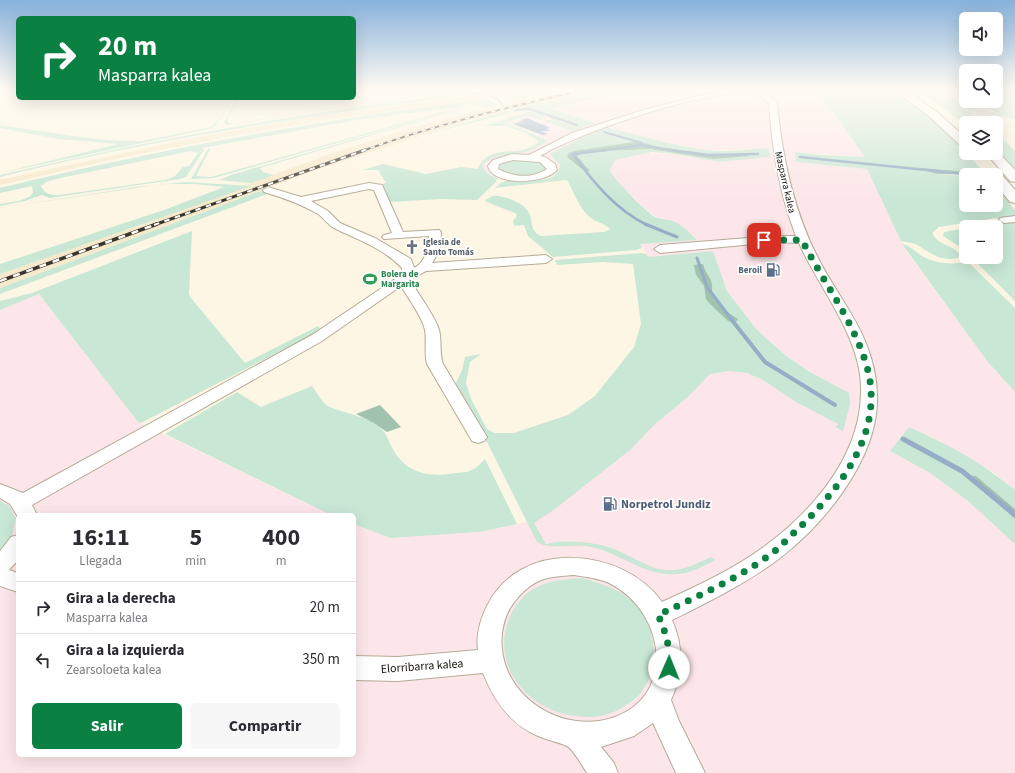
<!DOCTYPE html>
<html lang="es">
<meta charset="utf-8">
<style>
body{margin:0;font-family:"Source Sans 3",sans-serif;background:#f7f7f7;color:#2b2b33;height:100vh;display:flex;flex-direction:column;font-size:15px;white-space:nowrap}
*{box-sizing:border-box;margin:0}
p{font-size:13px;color:#7c7c81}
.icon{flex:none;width:22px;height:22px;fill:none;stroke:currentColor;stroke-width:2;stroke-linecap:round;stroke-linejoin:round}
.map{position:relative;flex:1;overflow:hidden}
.side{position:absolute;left:16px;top:513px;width:340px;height:244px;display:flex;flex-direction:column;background:#fff;border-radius:6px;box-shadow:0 4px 16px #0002}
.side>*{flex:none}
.banner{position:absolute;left:16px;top:16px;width:340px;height:84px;border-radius:6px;box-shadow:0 4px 16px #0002;background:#0b8043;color:#fff;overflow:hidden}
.tools{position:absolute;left:959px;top:12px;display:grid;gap:8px}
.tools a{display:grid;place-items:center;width:44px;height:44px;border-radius:6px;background:#fff;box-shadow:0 4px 16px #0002;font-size:20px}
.pin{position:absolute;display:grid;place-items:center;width:34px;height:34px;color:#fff;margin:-17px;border-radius:8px;box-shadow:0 2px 6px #0006}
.me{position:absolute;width:44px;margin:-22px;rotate:1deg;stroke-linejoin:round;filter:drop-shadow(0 0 3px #0008)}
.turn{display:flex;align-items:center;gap:14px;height:84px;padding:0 16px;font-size:18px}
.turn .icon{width:52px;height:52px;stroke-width:2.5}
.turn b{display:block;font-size:28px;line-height:34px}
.eta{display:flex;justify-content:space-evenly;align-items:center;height:68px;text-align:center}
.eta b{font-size:24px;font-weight:700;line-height:28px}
.action{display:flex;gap:8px;margin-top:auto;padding:8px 16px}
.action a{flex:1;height:46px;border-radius:6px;background:#0b8043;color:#fff;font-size:16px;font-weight:700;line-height:46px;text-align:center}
.action a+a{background:#f7f7f7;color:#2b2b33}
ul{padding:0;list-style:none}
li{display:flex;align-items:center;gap:12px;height:52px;padding:0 16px;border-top:1px solid #e1e1e2}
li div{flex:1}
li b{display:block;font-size:15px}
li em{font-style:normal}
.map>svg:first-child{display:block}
</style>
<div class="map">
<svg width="1015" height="773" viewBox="0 0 1015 773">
<rect width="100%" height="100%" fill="#fef6e4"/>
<g fill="#f6e9cc">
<polygon points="511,90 541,90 340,118 264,130 128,156 0,185 0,180 193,138 311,117"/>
<polygon points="562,90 597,90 516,108 461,123 313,171 0,288 0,274 250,186 245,185 347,148 436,121"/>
</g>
<polygon fill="#fce6e9" points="642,90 812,90 829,107 865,157 795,152 796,161 867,169 906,251 987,361 1015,392 1015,490 994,473 933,437 909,427 890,451 930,473 968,501 1015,544 1015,773 0,773 0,310 39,294 138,422 331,515 18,515 18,755 354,755 354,524 390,538 479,532 527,522 534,523 688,397 710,374 729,371 747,373 763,380 796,402 838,424 835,428 843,430 808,371 785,355 757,330 732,298 727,291 713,251 649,257 640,244 696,239 668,219 657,218 649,212 615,180 609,170 615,160 640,153 674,154 719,162 768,148 708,150 657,141 550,155 560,165 560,170 556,175 549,177 532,181 502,180 486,173 483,168 483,164 489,159 507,154 531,150 546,138 503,123 528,116 540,120 546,116 552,118 544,121 560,127 552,110 556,108"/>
<g fill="#c8e7d5" fill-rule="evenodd">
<polygon points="455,90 471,90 343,107 229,125 225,124 224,121 238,98 240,98 228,117 228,122 230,124"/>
<polygon points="541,90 562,90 514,101 503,96"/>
<path d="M597,90H642L584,101L552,109L596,123L572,131L543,121L552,119L546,116L540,120L528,116L504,123L546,139L545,140L548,141C540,145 533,150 525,152C510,156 496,153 483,164C483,173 490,175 497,178L496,182L477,200L441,199L390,202L384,188L379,185L386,183L378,170H362L383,164L426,174L461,167L478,169C488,141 524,160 539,141L526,133L506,126H485L530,111L526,109L425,135L516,108Z"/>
<path d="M812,90H893L943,128L957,141L986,175L972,172L911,167L937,174L966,176V205H996V187L1015,210V301L971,257H996V227H971L1009,223L996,218L939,227L932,233C938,245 952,245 960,254V257C943,263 932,254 919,246C914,243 907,242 901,241L867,169L796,162L795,152L823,155L865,157L829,107Z"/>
<path d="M917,90H929L942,99L945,97L935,90C942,91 956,101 964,104L962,106L998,114L980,101H996V90H1015V119L966,109L983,123L966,124Z"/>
<path d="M466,93L470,95C312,115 155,139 0,177V175C156,139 307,111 466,93Z"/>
<polygon points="234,98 217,124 213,128 0,173 118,144 59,139 0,128 0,125 80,137 108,140 141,141 211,127 220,118"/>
<path d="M488,98L498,105L484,108L478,105L472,106L260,168L263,172L274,175L251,183L219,180L234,174L479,103L472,102L449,111L214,178L191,179L208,149L211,148L196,176L211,177L229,172L459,107L357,120L202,148L204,150L186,177L180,179L49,198L42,195L25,201L0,206V204L19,201L29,197L33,193L32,186L0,193V188C161,148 324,120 488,98ZM191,151L198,153L189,166L183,167L175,176L165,180L59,195C50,195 46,195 41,186L48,181L65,177Z"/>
<path d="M608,128C641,135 673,146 707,150C727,153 748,149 768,148L770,157L719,162L674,154L652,152L615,160L610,170C613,179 649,215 657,218C661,219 666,219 670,220C682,224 688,231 697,240L640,244L642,248L636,250L553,257L528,236L524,225L514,226L513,220L516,218L517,214L485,201C487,199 490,197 493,196C501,194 523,203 527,210C535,219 527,229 541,236L604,232L610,229C605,223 597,223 591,218C580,210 574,192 567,180L495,188C498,186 500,183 503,182C516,176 558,189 560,165L550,154L581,138ZM635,142L646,143L657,147L709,154H745L749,155L713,159L649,149L589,152L577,156L578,159L587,166L583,170L567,157Z"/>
<polygon points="996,133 1015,151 1015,169 996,150"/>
<path d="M513,159L541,161L546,165V169C534,178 511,178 500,168V164Z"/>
<polygon points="186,182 251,186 0,274 0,264 164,210 224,187 195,184 163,184 0,208 137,187"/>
<polygon points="263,190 270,193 0,294 0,288"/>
<polygon points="966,228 966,251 943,236 944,232"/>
<polygon points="192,231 189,294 191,298 245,363 318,326 321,330 141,423 138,422 39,294 0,310 0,301 32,293"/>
<path d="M902,244C910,246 913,250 919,254C932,263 952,266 967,261L1015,308V392L987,361Z"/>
<path d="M713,251L727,291L757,330L785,355L808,371L849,393L850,404L843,431L835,427L838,424L796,402L763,380L747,373L729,371L710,374L688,397L655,424L630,450L555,509L534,523L546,544C570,539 599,542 621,552C635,558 649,568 664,570C681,572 696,564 711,557L715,560C700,568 686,576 668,574C641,573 617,552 591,547C574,543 552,551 537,542L489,446L455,385L462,370L465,357L481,354L470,362L466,383L472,401L487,429L494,433H514L568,415L595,396L634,347L641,324L633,264L603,262L557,265L555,260L641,253L646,254L649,257ZM695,265H703C708,279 714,276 712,296L725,310L738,318L706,301L704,286L696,275Z"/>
<path d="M312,386C316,391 320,399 325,404C331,410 364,416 376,424C385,431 387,436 391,446C404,471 424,477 450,474C470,471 471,474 485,459L517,524L479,532L390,538L354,524V515L329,514L165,434L237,392L261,407Z"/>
<path d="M909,427C947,443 983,464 1015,490V509L976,476L967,475L1015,519V544L968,501L930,473L890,451Z"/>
<polygon points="0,501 8,505 16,518 12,536 0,554"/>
<path d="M582,578C599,583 615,587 629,599C656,621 663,666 640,694C637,698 630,702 626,705C611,716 592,719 575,716C526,710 488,662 511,614C516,604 525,593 535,588C551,580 565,579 582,578Z"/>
</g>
<g fill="#a0c2af">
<polygon points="634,142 646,143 657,147 709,154 745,154 750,156 713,159 649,149 589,152 577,156 590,171 583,170 567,157 569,153 574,151"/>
<polygon points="911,167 972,172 982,175 937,174"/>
<path d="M703,264C708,280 714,276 712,296L725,310L738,319L735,323L728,321L706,300L704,286L696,275L694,265Z"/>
<polygon points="380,405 401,427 387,432 374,423 356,414"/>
<polygon points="967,475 976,476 1015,509 1015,519"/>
</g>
<polygon fill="#95adc7" points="527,118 550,128 546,129 551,131 540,131 548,134 543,135 513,124 523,121 520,120"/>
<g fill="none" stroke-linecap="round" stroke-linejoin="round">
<g stroke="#95adc7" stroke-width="2">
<polyline points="473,93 481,94"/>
<polyline points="492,97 498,99 502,104"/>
<polyline points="516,110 530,109 577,125"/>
<polyline points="641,145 678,151"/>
<polyline points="599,151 641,145 642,143 604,132"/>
</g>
<g stroke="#95adc7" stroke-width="2.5">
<path d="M607,150L573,154C593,182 616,210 647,225"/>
<polyline points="671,150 708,155 758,154"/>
<polyline points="800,157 975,175"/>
</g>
<g stroke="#95adc7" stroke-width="3">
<polyline points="645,224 677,237"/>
<polyline points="697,258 707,287 732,320"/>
</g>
<polyline stroke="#95adc7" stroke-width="4" points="731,319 765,362 835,405"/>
<polyline stroke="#95adc7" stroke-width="5" points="903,439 962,471 1015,515"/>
<defs>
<g id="street">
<path d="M736,90L764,92L777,102C782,157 793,209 818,258C832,286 853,312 865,341C873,360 878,383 877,403C875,462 824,524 780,558C747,583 708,602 672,620C684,647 683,673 671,700L679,721L705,773H676L653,723L634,736L601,747L614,763L618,773H587C583,767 573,749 567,746C558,742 547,740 538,736C510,724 494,701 483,673L398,681L354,680V656L398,657L478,650C476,635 480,620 487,606C519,539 622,546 662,602C697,586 734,569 765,546C819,506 869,445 860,374C853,327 818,286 799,243L773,242L660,253L654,249L660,245L773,236H796C779,193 772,149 769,103C766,101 763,97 759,96C720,82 576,134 540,156L545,157L555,164L557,170C545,184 493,187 488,166L493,160L512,154L529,155L572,133L643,110L711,93ZM513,160L540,162L547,169C532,179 513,177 498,169L499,164ZM574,575C586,577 598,578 609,583C671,614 677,709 599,721C548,728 496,687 502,633C504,620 507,611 515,601C522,592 531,584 541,580C551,576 563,576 574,575Z"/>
<path d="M369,183L382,185L403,232L439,230L441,232L440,250L432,263L546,255L552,259L546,263L426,271L413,278L412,283C419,295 436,318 439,330C442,341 439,353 443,364L487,437L484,441L478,443L472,441L427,364C424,353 427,341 425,330C423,318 408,298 401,286L322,341L32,505L37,515H18V517L10,504L0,498V484L23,493L312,335L401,275L402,268C383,248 358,240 334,228C328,225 324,218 318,214C301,204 284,198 264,192L263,190L268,187L301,197ZM369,189L374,190L392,233L384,235L382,237L384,239L429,236C428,248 426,262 414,268L411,259L375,238L340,223L328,211L311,201Z"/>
<polygon points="1015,216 1015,222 1004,223 999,220 1000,218"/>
<polygon points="18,535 18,560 9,570 18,573 18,592 0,586 0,551 11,537"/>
</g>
<g id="highway">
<polygon points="894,90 906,90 938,113 966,138 966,148 962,147 930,117"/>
<polygon points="996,150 1015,170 1015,182 1010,181 986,153 996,153"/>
<polygon points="996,173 1001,174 1015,190 1015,203 1010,202 996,185 996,175 991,175"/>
</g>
</defs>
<use href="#street" stroke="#b5ab96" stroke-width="2"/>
<use href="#highway" stroke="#b5ab96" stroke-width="2"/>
<use href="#street" fill="#fff" fill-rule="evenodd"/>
<use href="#highway" fill="#fff" fill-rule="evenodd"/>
<defs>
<path id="rail-far2" d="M362,151C434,125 509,107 583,90"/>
<polyline id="rail-far1" points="154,225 365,150"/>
<polyline id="rail" points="0,281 157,224"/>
</defs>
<use href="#rail-far2" stroke="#3a362c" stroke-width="2"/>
<use href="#rail-far1" stroke="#3a362c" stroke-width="3"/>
<use href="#rail" stroke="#3a362c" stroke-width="3.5"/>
<use href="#rail-far2" stroke="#fff" stroke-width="1.5" stroke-dasharray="4.5" stroke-linecap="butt"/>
<use href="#rail-far1" stroke="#fff" stroke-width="2" stroke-dasharray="5.5" stroke-linecap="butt"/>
<use href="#rail" stroke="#fff" stroke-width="2.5" stroke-dasharray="7" stroke-linecap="butt"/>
</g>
<linearGradient id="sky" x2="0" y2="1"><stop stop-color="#87b1db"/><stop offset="0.45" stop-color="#fffbf3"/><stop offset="1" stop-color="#fffbf3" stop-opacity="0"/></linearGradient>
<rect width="1015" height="199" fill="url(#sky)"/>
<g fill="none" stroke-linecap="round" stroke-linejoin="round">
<path stroke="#0b8043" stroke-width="7" stroke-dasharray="0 12.6" d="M669,668C671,649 666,633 658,615C698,596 740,578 775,551C783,544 791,535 799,528C842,486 885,431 867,367C854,321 823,282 802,240H764"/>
</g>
<defs>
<symbol id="church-bare" viewBox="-9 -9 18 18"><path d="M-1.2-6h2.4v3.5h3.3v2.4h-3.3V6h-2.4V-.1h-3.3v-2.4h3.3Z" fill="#6b7280" stroke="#fff" stroke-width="2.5" paint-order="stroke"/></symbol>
<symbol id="fuel-bare" viewBox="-9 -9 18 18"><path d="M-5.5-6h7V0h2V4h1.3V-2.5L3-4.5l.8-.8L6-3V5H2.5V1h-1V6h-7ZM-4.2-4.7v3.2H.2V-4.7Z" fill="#5c6f8a" stroke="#fff" stroke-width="2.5" paint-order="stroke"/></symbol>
<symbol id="stadium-bare" viewBox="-9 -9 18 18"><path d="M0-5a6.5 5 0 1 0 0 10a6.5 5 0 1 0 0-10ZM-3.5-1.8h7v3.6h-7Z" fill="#2e9e5b" stroke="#fff" stroke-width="2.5" paint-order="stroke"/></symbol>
</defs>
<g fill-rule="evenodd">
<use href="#church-bare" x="402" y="237" width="20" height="20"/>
<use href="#fuel-bare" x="763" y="260" width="20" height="20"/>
<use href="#stadium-bare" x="360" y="269" width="20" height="20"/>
<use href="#fuel-bare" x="600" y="494" width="20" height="20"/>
</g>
<g text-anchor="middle" stroke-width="3.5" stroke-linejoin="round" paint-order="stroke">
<g font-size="9" font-weight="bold" fill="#5b616d" stroke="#fff" text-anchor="start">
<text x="423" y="245">Iglesia de<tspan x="423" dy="10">Santo Tomás</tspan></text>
</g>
<g font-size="9" font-weight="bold" fill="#4e5e75" stroke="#fff" text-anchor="end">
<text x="762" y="273">Beroil</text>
</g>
<g font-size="9" font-weight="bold" fill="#27864d" stroke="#fff" text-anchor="start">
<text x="381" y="277">Bolera de<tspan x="381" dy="10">Margarita</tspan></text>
</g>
<g font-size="10" fill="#16130b" stroke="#fff">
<text transform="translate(786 182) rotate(77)" y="4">Masparra kalea</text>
</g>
<g font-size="12" font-weight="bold" fill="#4e5e75" stroke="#fff" text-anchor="start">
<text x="621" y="508">Norpetrol Jundiz</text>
</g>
<g font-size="12" fill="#16130b" stroke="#fff">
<text transform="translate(422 666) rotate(-4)" y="4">Elorribarra kalea</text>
</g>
</g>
</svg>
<div class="tools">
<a><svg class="icon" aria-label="sound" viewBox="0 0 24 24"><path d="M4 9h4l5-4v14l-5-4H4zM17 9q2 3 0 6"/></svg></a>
<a><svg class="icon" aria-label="search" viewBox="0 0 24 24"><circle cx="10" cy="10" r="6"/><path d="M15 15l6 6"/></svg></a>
<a><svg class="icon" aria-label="layers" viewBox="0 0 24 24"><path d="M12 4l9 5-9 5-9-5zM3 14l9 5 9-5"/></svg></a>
<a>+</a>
<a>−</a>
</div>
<div class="pin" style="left:764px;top:240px;background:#d93025"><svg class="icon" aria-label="arrive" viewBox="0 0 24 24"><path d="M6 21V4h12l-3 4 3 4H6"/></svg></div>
<svg class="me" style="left:669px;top:668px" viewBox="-20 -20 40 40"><circle r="19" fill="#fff"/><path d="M0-13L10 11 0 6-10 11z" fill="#0b8043"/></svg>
<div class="banner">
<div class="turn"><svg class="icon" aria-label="right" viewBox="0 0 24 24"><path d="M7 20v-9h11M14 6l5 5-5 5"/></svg><div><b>20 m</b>Masparra kalea</div></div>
</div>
<section class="side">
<div class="eta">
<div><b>16:11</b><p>Llegada</p></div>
<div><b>5</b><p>min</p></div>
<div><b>400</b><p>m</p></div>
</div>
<ul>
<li><svg class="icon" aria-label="right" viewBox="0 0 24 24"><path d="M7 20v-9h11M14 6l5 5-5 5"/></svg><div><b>Gira a la derecha</b><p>Masparra kalea</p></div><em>20 m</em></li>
<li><svg class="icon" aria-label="left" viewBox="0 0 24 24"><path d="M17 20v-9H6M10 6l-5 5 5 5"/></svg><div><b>Gira a la izquierda</b><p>Zearsoloeta kalea</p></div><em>350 m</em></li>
</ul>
<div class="action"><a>Salir</a><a>Compartir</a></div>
</section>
</div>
